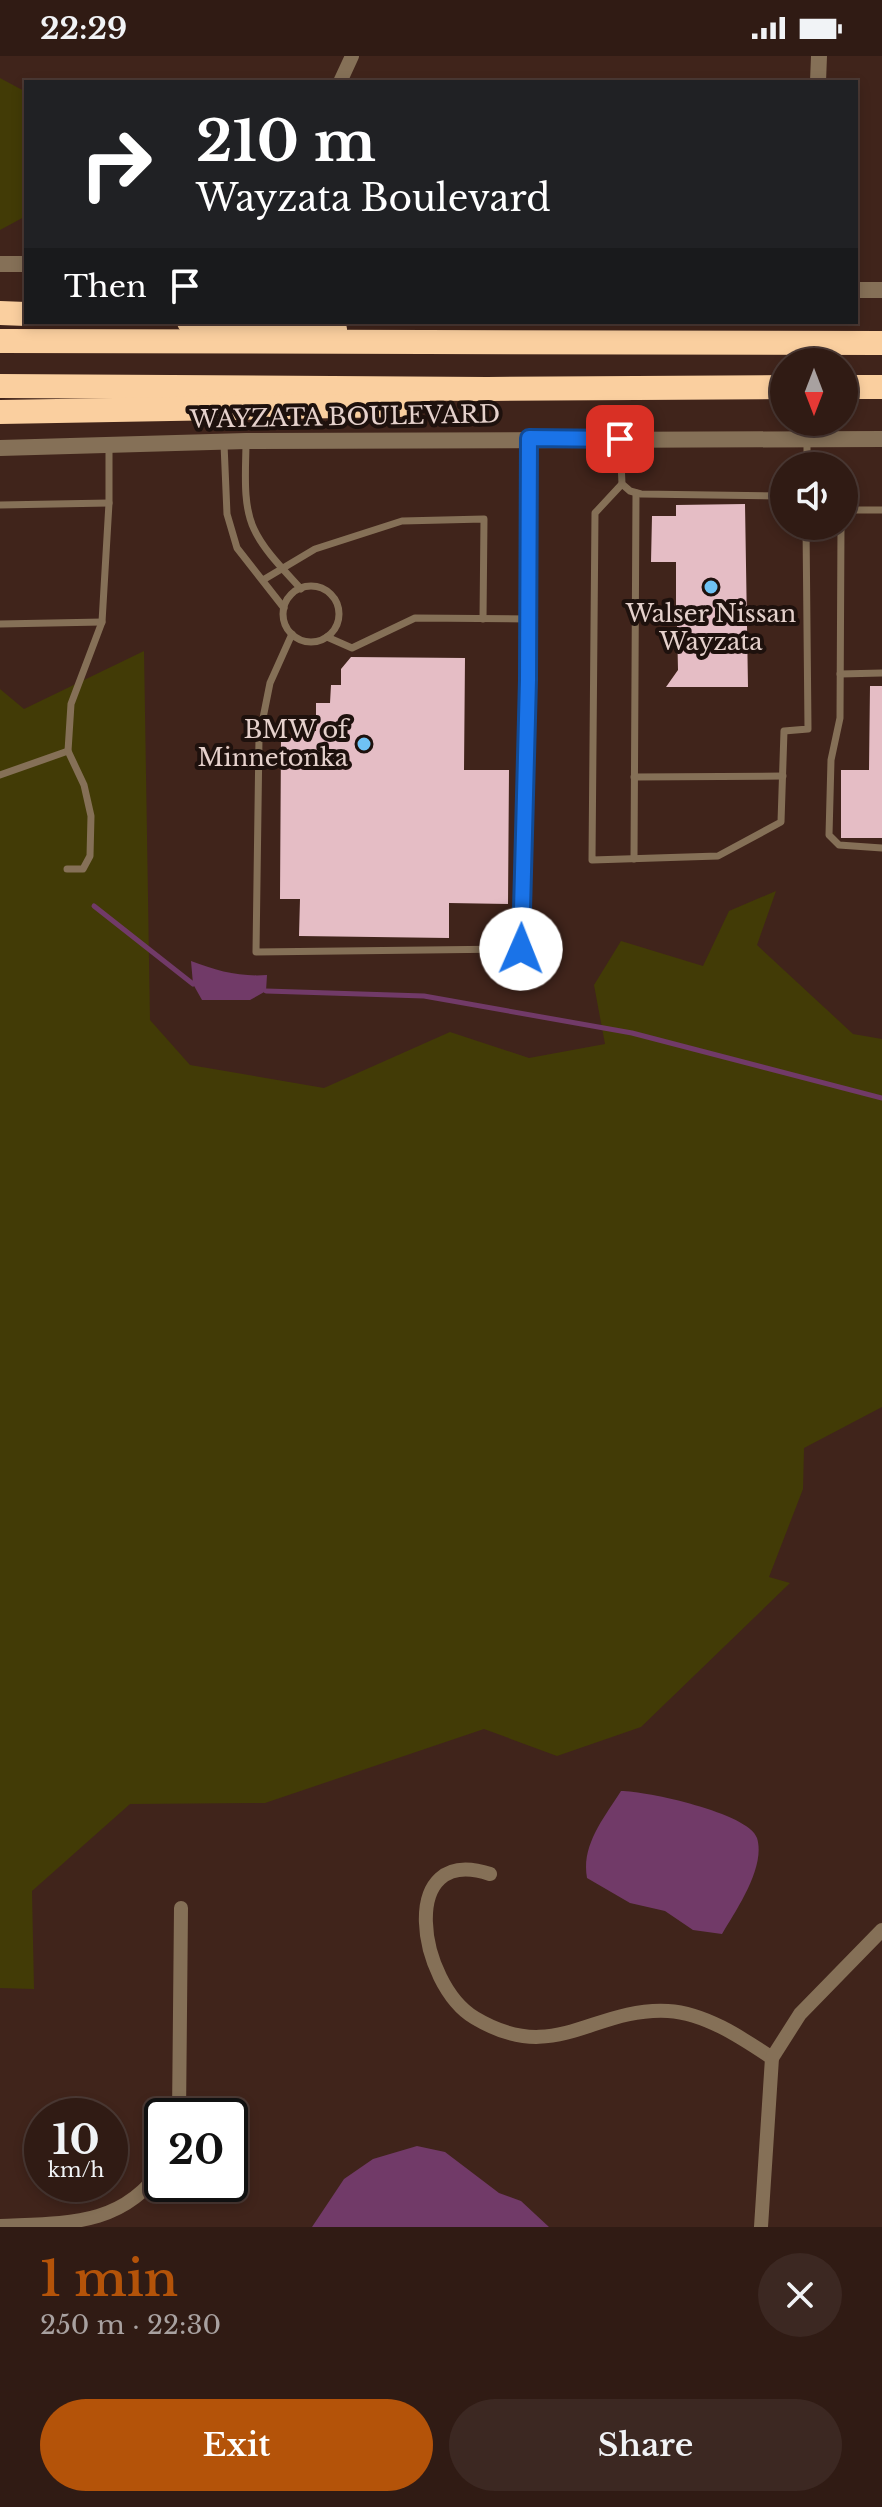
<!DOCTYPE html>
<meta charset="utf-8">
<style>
body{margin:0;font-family:"Libre Baskerville",serif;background:#3c2822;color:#f1f3f6;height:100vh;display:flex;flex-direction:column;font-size:30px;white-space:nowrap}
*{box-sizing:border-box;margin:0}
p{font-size:26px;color:#a8a1a0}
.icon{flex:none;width:44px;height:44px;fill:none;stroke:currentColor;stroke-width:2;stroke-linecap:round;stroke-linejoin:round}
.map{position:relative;height:2171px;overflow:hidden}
.side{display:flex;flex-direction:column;background:#301b14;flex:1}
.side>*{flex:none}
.top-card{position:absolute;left:24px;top:24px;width:834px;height:244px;border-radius:0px;box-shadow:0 4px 12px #0003,0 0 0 2px #4b3934;background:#202124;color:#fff;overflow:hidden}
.needle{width:52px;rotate:180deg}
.tools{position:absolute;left:770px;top:292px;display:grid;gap:16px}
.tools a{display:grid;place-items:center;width:88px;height:88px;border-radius:50%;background:#301b14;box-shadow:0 4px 12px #0003,0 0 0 2px #4b3934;font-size:40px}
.speed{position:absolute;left:24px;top:2042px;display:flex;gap:16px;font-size:40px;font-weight:700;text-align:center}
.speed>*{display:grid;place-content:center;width:104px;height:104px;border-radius:50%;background:#301b14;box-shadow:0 4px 12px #0003,0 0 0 2px #4b3934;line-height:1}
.speed small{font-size:20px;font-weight:400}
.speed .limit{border:4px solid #111;border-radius:12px;background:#fff;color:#111}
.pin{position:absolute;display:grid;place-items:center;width:68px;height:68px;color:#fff;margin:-34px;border-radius:16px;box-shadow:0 4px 12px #0006}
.me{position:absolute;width:88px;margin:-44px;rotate:1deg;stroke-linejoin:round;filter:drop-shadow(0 0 6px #0008)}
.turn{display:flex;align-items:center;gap:28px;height:168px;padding:0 40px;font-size:36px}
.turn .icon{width:104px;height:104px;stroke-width:2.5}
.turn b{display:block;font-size:56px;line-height:68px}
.then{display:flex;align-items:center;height:76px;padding:0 40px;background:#0003;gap:16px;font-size:30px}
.round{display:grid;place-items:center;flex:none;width:84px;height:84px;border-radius:42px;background:#3c2822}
.headline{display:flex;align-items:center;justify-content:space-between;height:136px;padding:0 40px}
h1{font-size:48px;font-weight:600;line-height:60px;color:#b45309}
.action{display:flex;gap:16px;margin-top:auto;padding:16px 40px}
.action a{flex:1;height:92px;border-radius:48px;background:#b45309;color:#fff;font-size:32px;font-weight:600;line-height:92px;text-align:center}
.action a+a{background:#3c2822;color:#f1f3f6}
.status{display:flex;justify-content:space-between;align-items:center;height:56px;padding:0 40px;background:#301b14;direction:ltr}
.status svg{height:22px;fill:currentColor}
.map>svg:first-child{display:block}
</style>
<div class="status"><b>22:29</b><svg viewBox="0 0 49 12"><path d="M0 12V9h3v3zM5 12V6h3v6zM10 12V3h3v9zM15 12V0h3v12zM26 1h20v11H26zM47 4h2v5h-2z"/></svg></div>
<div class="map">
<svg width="882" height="2171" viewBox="0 0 882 2171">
<rect width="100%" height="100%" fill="#40241b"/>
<g fill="#423b06">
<polygon points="0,22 26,36 26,160 0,174"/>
<polygon points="144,595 150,964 190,1009 324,1032 450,976 529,1002 605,988 594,929 621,885 703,910 729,855 776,835 757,889 853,978 882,983 882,1351 804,1392 803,1433 769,1521 790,1527 641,1671 557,1700 484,1673 265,1747 130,1748 32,1835 34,1933 0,1932 0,633 24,653"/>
</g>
<g fill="#713a68">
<path d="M191,905C217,915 240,921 267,919L266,935L250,944H202L193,928Z"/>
<path d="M621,1735C646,1735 749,1757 757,1782C766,1811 736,1854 722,1878L693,1874L665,1855L630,1847L587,1822C581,1789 604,1762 621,1735Z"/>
<polygon points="417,2090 445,2096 499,2137 521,2145 549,2171 312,2171 344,2123 373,2103"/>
</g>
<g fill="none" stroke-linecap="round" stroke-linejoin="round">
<g stroke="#713a68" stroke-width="5">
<polyline points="94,850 193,928"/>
<polyline points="266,935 424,940 632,977 882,1042"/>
</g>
</g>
<g fill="#e5bdc5">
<polygon points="745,448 748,631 666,631 678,614 677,569 673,569 672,556 676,556 676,506 651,506 652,460 676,460 676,449"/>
<polygon points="351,601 465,602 464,714 509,714 508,848 449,847 449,882 299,880 300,843 280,843 281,682 293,682 293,674 316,675 316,647 330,647 331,629 341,629 341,613"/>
<polygon points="870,630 882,630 882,782 841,782 841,714 869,714"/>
</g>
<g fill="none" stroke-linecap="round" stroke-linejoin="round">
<g stroke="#857057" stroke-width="7">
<polyline points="620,383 622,428 630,435 641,438 784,440"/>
<polyline points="807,383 807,410"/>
<path d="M246,385C246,412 242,448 254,473C264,495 285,515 301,533"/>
<polyline points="224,388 227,458 237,492 284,552"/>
<polyline points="622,428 595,457 592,804 718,800 781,766 784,675 808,673 806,470"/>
<polyline points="0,449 109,447"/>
<polyline points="844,454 882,454"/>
<polyline points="841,470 840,662 831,704 829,779 839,789 882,792"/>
<polyline points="263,524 315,493 402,465 484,463 483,563"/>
<circle cx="311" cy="558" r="28"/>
<polyline points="0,568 102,566"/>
<polyline points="292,578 270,627 259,682 256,896 521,893 528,624 529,385"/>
<polyline points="327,581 352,592 415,562 528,563"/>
<polyline points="840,618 882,617"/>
<polyline points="0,719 68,695"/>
<polyline points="634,721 783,720"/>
<polyline points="634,803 636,437"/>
<polyline points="67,813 83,813 90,800 91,760 84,729 68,695 71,648 102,566 109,447 109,389"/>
</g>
<g stroke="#857057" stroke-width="14">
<polyline points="340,26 352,0"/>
<path d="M490,1818C396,1787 418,1928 475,1962C555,2010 592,1951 668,1955C705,1957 742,1982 772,2002"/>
<polyline points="179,2060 181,1852"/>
<path d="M0,2170C64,2167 123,2171 162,2112"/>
<polyline points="761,2171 772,2002 800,1958 882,1874"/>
</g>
<g stroke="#857057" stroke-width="16">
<polyline points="818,26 819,0"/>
<polyline points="0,208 26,208"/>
<polyline points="856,234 882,234"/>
<polyline points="0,392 246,385 882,383"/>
</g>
<g stroke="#facf9f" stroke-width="24">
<polyline points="0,257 26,258"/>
<polyline points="189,266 286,268 335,273"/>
<polyline points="0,285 882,287"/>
<polyline points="0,330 487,333 784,331"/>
<polyline points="844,331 882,331"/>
<polyline points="0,356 400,349 418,346"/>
</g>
</g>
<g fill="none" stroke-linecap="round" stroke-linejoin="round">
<defs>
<polyline id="route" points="521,893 528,624 529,382 620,383"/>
</defs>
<use href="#route" stroke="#114b97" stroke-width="20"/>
<use href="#route" stroke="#1a73e8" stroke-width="14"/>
</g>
<g fill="#6fc2f4" stroke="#1e110d" stroke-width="3">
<circle cx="711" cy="531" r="8"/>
<circle cx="364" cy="688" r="8"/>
</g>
<g text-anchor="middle" stroke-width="8" stroke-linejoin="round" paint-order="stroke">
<g font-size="24" fill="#e5d1cc" stroke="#1e110d">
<text transform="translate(345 361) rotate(-1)" y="8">WAYZATA BOULEVARD</text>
</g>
<g font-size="24" fill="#e5d1cc" stroke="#1e110d">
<text x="711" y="566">Walser Nissan<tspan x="711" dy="28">Wayzata</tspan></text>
<text x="348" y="682" text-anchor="end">BMW of<tspan x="348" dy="28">Minnetonka</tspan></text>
</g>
</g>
</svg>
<div class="tools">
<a><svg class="needle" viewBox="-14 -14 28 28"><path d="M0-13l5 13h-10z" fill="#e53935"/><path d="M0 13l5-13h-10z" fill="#a8a1a0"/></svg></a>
<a><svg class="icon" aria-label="sound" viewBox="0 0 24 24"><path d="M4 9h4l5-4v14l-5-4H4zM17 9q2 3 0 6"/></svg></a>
</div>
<div class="speed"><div>10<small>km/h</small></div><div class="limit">20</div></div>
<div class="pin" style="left:620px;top:383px;background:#d93025"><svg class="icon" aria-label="arrive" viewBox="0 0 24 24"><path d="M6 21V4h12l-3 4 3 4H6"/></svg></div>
<svg class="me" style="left:521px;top:893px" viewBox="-20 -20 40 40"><circle r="19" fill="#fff"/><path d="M0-13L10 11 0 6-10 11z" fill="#1a73e8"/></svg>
<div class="top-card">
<div class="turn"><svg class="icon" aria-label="right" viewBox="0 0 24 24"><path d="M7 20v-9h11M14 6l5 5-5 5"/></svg><div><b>210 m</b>Wayzata Boulevard</div></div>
<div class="then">Then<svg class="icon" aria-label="arrive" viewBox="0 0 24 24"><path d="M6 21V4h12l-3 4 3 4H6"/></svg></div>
</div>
</div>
<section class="side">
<div class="headline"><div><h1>1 min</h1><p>250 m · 22:30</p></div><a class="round"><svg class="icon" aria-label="close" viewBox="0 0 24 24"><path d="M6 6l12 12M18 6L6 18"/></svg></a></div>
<div class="action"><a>Exit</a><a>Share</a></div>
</section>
